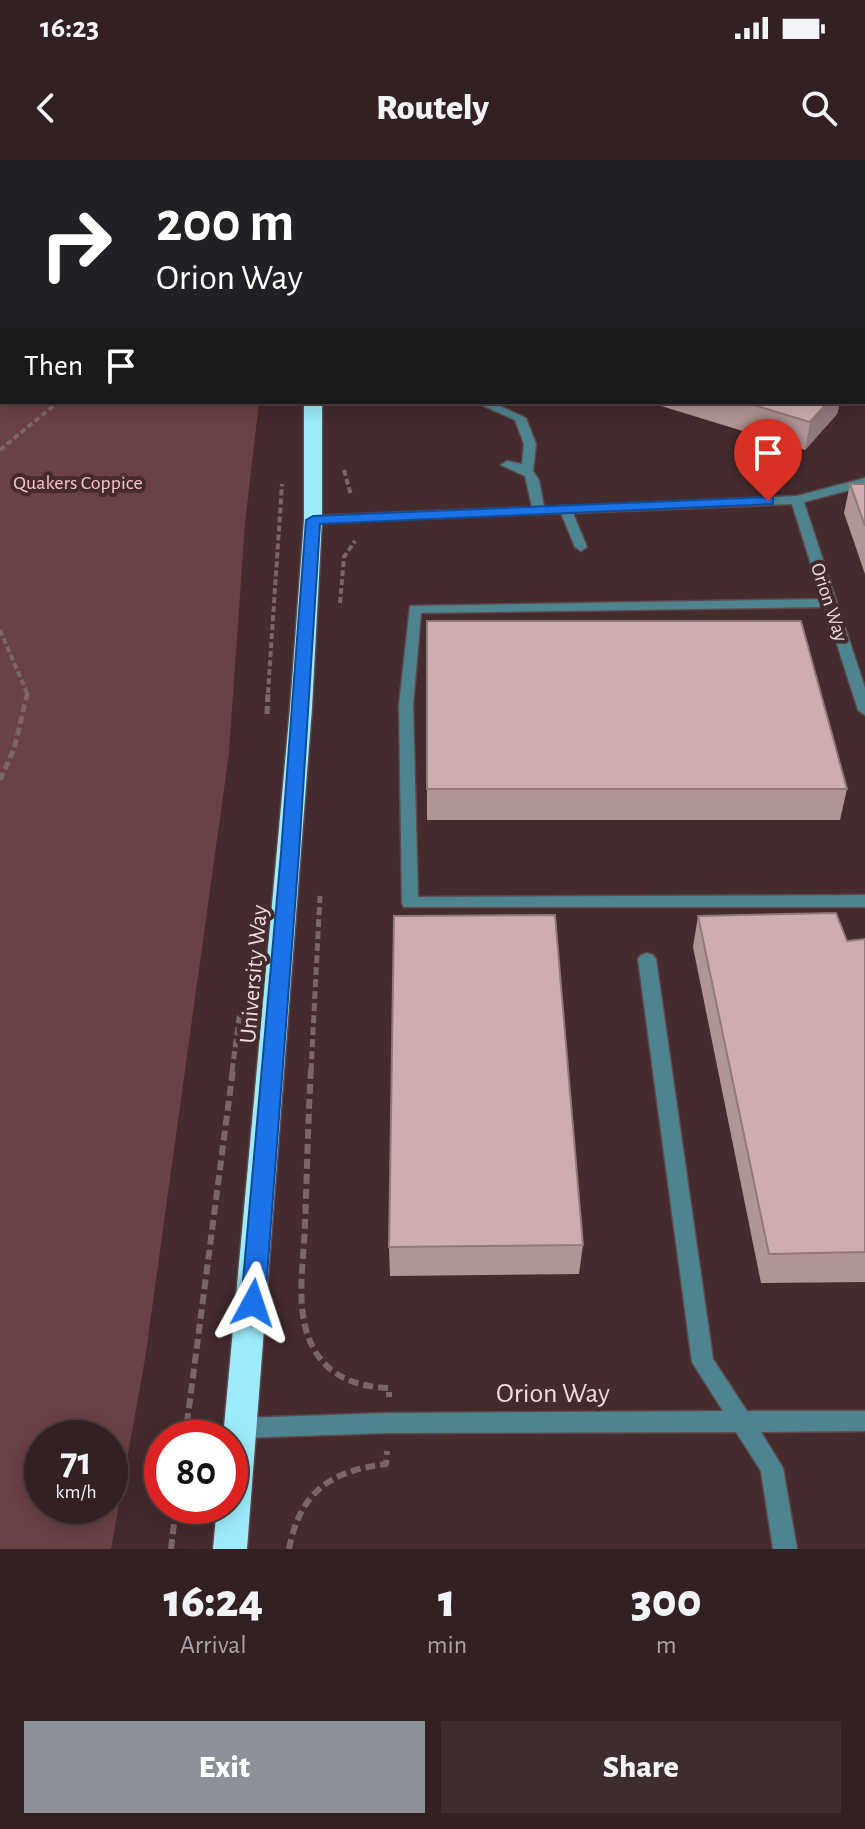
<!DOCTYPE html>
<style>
body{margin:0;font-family:"Alegreya Sans",sans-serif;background:#3e2d2f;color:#f1f3f6;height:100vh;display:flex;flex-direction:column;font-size:30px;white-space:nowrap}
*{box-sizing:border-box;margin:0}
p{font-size:26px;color:#a9a3a5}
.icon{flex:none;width:44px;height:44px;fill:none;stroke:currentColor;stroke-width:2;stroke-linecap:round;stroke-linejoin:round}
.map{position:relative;height:1389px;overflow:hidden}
.side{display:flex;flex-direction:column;background:#332022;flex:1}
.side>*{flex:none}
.hud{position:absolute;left:0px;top:0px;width:866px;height:244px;box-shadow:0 4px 20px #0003,0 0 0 2px #4e3e40;background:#202124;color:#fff;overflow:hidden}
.speed{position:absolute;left:24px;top:1260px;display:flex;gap:16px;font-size:40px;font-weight:700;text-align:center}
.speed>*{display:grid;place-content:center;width:104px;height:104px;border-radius:50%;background:#332022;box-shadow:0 4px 20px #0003,0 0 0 2px #4e3e40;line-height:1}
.speed small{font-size:20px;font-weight:400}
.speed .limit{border:12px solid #d22;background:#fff;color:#111}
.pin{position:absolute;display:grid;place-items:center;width:68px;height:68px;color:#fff;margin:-82px -34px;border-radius:50% 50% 50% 0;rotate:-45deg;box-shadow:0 0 8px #0007}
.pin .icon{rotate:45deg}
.me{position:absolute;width:88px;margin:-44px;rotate:5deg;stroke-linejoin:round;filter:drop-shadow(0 0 6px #0008)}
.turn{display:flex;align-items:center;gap:28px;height:168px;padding:0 24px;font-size:36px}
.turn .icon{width:104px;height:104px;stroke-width:2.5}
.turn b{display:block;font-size:56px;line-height:68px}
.then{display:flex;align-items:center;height:76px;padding:0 24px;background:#0003;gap:16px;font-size:30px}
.eta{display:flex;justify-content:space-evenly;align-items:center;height:136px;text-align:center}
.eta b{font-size:48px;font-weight:800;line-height:56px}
.button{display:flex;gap:16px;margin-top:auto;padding:16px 24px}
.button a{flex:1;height:92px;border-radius:0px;background:#8c9099;color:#fff;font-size:32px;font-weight:800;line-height:92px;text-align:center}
.button a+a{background:#3e2d2f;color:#f1f3f6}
.status{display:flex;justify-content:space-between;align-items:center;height:56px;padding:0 40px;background:#332022;direction:ltr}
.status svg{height:22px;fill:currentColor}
header{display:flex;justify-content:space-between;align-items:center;height:104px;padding:0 24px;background:#332022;font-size:36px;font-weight:800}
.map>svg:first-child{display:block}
</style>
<div class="status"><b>16:23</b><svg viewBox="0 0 49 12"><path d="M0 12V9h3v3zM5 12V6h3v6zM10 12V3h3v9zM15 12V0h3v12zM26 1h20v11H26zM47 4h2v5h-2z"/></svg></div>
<header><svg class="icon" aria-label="back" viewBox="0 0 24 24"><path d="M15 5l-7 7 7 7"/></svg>Routely<svg class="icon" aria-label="search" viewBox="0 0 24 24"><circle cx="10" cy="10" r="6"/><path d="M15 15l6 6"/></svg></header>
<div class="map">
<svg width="865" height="1389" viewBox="0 0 865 1389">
<rect width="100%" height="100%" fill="#442b2d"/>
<path fill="#6a4144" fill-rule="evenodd" d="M0,154L2,242H259L245,363L229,593L145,1199L111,1389H0ZM42,1278H110V1346H42Z"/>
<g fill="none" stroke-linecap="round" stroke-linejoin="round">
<defs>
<g id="lane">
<rect x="864" y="193" width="1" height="6"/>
<polygon points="475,242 491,242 526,258 536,284 533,311 539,320 544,347 797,336 865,318 865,326 804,342 865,528 865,555 858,550 825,447 421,453 413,545 418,737 865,735 865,747 404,747 402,743 399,545 410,446 822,439 792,344 573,353 587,387 581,391 575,387 561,353 309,363 309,357 313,356 532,347 525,316 501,305 507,301 522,304 524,284 515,260"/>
<polygon points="647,793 653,795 656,799 713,1199 747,1251 865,1251 865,1271 761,1272 783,1308 797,1389 773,1389 761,1311 736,1272 388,1273 242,1278 234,1275 231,1268 234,1261 242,1258 388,1253 723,1251 692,1202 638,799 641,795"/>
</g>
<g id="highway">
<polygon points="220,0 234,0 235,2 221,2"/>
<polygon points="304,242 322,242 322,360 312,548 247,1389 213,1389 217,1346 230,1346 230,1278 223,1278 290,548 304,360"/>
</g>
</defs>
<use href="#lane" stroke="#5f4749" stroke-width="3"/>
<use href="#highway" stroke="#5f4749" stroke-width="3"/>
<g stroke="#7b6566" stroke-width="4" stroke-dasharray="6 3" stroke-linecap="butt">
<polyline points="0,290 58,242"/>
<polyline points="344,310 351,335"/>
<polyline points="340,443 344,397 355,381"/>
<polyline points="0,470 27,533"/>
<polyline points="268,533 282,324"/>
</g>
<g stroke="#7b6566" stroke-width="5" stroke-dasharray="8 4" stroke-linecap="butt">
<polyline points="267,554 268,531"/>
<polyline points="0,620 14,589 28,531"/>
<polyline points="232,911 240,851"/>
<polyline points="311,911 320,736"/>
</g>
<g stroke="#7b6566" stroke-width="6" stroke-dasharray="10 5" stroke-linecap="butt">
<path d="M311,909C308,960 307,1012 305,1064C304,1105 293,1154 315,1191C331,1218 359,1227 389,1228V1237"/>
<polyline points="185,1278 233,909"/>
<polyline points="171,1389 176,1346"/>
<path d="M289,1389C300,1332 330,1311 386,1304L387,1291"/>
</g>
<use href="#lane" fill="#4d848f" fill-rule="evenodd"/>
<use href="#highway" fill="#9decfc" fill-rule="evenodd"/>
</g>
<g fill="#b09596">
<polygon points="303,0 478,0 481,2 305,2"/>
<polygon points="865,0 865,162 864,162"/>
<polygon points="648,242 840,242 837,254 805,290"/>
<polygon points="850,324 865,324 865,414 844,353"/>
<polygon points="427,461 847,629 840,660 427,660"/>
<polygon points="698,756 847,781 865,779 865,1122 761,1123 693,787"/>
<polygon points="583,1085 579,1114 390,1116 389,1087"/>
</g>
<polygon fill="#90797a" points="828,242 840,242 837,254 805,290 810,262"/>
<g fill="#cdadae" stroke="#90797a" stroke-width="2">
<polygon points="328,0 478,0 481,2 330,2"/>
<polygon points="573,0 865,0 865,111 864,2 570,2"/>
<polygon points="744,242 828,242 810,262"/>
<polygon points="850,324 865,324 865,366"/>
<polygon points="427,461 801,461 847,629 427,629"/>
<polygon points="836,753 847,781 865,779 865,1092 769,1094 698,756"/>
<polygon points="555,755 583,1085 389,1087 394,756"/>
</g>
<polygon fill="#1a73e8" stroke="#114b97" stroke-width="2" points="768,337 773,338 773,344 320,364 299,693 265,1143 261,1150 253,1153 245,1150 241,1143 281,693 306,360 313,356"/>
<g text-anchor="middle" stroke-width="8" stroke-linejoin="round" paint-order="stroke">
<g font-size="20" fill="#fac4c6" stroke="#442b2d">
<text x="78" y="329">Quakers Coppice</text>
</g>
<g font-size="20" fill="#eddcdc" stroke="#442b2d">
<text transform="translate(830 442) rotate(72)" y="7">Orion Way</text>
</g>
<g font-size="24" fill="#eddcdc" stroke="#442b2d">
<text transform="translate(253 814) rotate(-85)" y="8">University Way</text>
</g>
<g font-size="28" fill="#eddcdc" stroke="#442b2d">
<text x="553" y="1242">Orion Way</text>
</g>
</g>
</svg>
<div class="speed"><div>71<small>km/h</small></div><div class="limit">80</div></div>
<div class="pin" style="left:768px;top:341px;background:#d93025"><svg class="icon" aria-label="arrive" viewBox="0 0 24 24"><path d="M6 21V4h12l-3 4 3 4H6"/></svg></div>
<svg class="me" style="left:253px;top:1143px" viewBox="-20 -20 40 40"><path d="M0-17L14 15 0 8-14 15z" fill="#1a73e8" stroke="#fff" stroke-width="4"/></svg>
<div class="hud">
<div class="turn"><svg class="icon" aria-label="right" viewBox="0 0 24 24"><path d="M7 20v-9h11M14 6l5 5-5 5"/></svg><div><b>200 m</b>Orion Way</div></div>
<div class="then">Then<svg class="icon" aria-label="arrive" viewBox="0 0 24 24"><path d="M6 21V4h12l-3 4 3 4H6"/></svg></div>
</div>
</div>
<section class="side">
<div class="eta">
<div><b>16:24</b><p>Arrival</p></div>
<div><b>1</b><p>min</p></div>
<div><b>300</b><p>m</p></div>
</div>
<div class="button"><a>Exit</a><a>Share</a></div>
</section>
